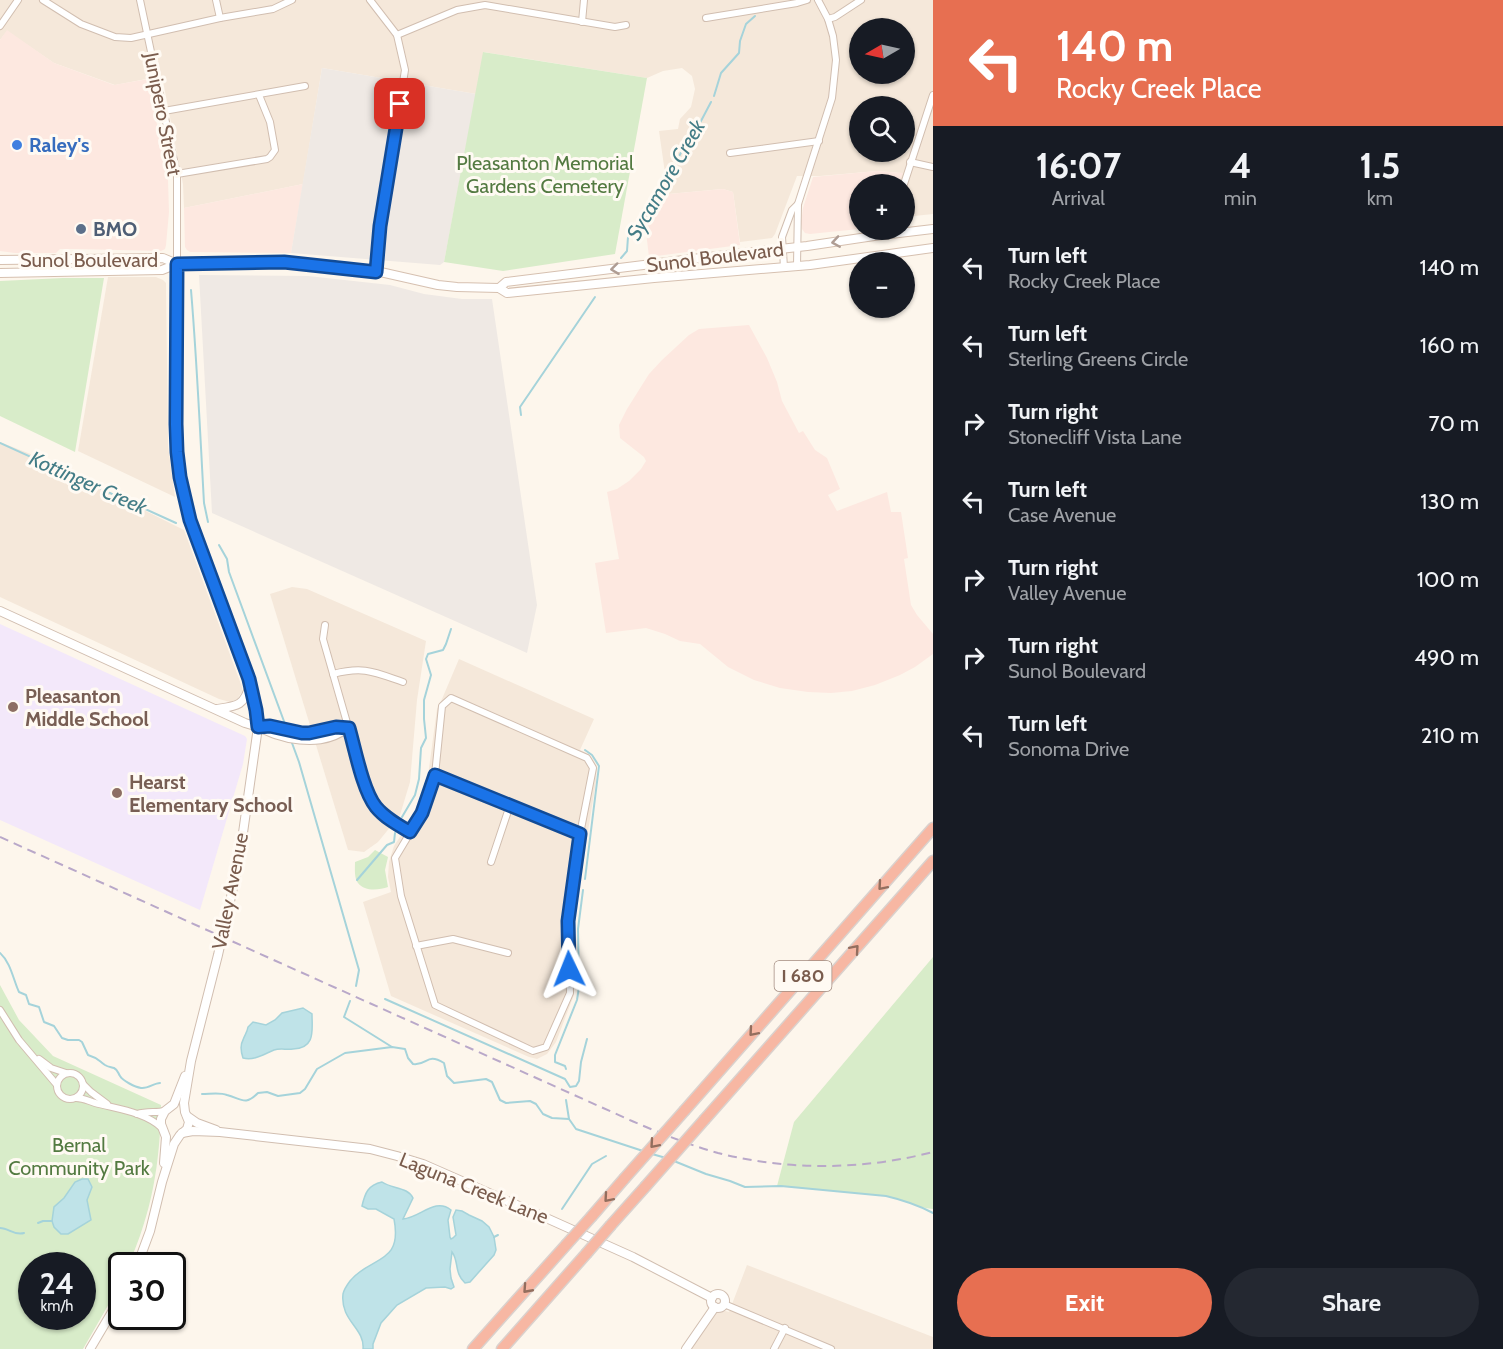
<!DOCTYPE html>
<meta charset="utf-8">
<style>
body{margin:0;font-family:Cabin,sans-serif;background:#242831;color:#f1f3f6;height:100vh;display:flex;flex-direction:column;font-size:22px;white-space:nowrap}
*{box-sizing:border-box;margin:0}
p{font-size:20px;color:#9ea1a6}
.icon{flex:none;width:33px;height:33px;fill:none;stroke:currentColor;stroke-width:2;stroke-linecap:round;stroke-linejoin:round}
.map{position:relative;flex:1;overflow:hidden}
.drawer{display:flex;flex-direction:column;background:#171b24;width:570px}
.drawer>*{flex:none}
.hud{background:#e76f51;color:#fff;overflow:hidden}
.needle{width:39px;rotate:261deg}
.buttons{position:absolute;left:849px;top:18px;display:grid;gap:12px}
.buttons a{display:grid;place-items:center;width:66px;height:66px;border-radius:50%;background:#171b24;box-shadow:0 2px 4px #0004;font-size:30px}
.speed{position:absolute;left:18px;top:1252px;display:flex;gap:12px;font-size:30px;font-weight:700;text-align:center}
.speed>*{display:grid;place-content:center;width:78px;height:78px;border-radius:50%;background:#171b24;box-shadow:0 2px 4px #0004;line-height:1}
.speed small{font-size:15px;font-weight:400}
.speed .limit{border:3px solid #111;border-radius:9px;background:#fff;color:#111}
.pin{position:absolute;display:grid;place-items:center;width:51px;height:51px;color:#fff;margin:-26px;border-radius:12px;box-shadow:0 3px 9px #0006}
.me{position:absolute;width:66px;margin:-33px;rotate:358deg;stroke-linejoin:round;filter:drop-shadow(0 0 4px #0008)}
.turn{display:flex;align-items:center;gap:21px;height:126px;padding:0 24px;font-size:27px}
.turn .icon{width:78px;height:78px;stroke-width:2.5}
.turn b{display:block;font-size:42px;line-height:51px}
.eta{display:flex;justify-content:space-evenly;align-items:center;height:102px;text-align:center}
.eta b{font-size:36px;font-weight:700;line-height:42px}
.button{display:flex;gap:12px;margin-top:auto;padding:12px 24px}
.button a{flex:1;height:69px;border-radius:36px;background:#e76f51;color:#fff;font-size:24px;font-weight:700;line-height:69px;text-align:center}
.button a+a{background:#242831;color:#f1f3f6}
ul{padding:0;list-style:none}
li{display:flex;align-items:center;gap:18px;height:78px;padding:0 24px}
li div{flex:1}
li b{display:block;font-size:22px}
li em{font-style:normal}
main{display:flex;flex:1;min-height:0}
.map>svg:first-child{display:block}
</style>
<main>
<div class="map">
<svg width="933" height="1349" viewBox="0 0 933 1349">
<rect width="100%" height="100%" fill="#fdf6ec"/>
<g fill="#f5e8da" fill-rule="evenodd">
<path d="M0,0H933V214L905,217L904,184H898L902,173L877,171L820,176H797L775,234L772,238L740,242L733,192L723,189L668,194L659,131L678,129L680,119L691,107L695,89L692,76L682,68L663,71L647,78L484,52L476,94L322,68L303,184L184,208L183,184L162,76L115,85L54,63L7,31L0,40ZM860,28H904V74H860ZM860,106H904V152H860Z"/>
<polygon points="108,277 156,277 163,280 166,283 168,446 175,497 78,451"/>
<polygon points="0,442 33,455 184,530 242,687 242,692 237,699 230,702 219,699 0,597"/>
<polygon points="292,587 307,589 426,641 417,700 410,782 400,815 378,842 364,852 348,850 270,594"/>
<polygon points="459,659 594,719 580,750 589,754 593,759 597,766 596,781 575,913 573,939 574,995 556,1042 547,1054 537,1059 529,1057 391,996 363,902 391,892 388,877 389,862 394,846 412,818 427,783 437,709 442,699"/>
<polygon points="747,1265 933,1337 933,1349 691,1349 717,1312 722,1310 729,1312"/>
</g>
<g fill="#fde8e0">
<polygon points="7,30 54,63 114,85 148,79 168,180 169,212 166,245 165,249 161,251 76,249 60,249 56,253 15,253 0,251 0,40"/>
<polygon points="877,171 903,173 898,184 860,184 859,229 810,234 805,233 802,229 801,223 803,208 813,177"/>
<polygon points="303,184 291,253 190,252 187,250 185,247 184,208"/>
<polygon points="666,188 669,194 723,189 733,192 740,245 649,257 644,215 653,198"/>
<polygon points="749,325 767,358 777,382 782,401 799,433 803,431 815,450 827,458 840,489 828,495 837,511 887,492 891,512 901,512 908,558 904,559 911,605 917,615 933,634 933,654 915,667 900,675 875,685 852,691 831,693 808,692 780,688 754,680 728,667 700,644 680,641 665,634 646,628 606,633 595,563 619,559 607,492 617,489 629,481 641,469 646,461 644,457 620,438 619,425 627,409 649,374 662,360 689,335 699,329"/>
</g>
<g fill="#efe9e4">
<polygon points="322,68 476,94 444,262 440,265 291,253"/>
<polygon points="199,275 308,276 390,285 424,294 462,299 492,299 537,605 527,653 212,513"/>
</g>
<polygon fill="#f3e8fa" points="0,624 245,736 247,739 243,764 200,910 0,820"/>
<g fill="#d8ecc9" fill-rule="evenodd">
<polygon points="483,52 647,78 615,254 503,271 444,262"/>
<polygon points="63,278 104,278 75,452 0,416 0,281"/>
<path d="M375,850L388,857L385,870L388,887C379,890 365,892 358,883C354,878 355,868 355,862L368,857Z"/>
<path d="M933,957V1209C917,1208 902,1199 886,1196L777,1186L794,1122Z"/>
<path d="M0,985L19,1020L53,1056L161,1105C160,1164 152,1212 128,1266H122L121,1280L118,1288L83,1349H0ZM32,1266H82V1317H32Z"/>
</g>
<g fill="#bfe3e8" stroke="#a5d3da" stroke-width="1.5">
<path d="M303,1008L312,1014C312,1030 316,1048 293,1049C287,1050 280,1048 274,1050C264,1054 254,1061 243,1058C241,1052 240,1045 243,1040C245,1034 247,1033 248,1027L253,1022L266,1025L275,1020L282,1013Z"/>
<polygon points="82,1179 88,1179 92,1187 87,1200 91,1220 68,1234 61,1234 54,1227 52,1221 54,1207 64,1198 75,1182"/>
<path d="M382,1182C392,1189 408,1187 413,1198L403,1219C420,1218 435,1197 451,1210L448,1220L450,1237L451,1239L453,1238L456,1235L453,1217L456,1210L462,1211L469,1215L482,1221L489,1227L494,1237L496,1250L494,1255L470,1282L465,1283C454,1273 459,1261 452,1252L450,1269L451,1278L454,1287L451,1289L445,1287L426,1288L397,1305L381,1323L373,1344V1349H363C365,1328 340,1321 343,1294C344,1289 347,1285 350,1281C370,1256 403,1265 394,1219L376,1209H368L362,1206C365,1193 368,1185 382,1182Z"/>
</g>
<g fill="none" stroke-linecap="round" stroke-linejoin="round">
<g stroke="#a5d3da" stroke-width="2">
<polyline points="714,96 721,73 739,53 740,41 746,24 755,16"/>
<polyline points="621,258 627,251 628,237 645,221 656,192 664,185 686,143 701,121 711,102"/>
<path d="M191,290C197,361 200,432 204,503L208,522"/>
<polyline points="521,415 520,407 595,297"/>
<polyline points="0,443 176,523"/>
<polyline points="219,545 227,559 229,572 299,762 359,970 356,986"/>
<polyline points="402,817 415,795 419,779 421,748 426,738 424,719 424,700 431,675 426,659 428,654 443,650 446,644 451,629"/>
<polyline points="585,879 599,766 592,755 585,750"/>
<polyline points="357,880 387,845 394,842 395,833"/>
<path d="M0,953C11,963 13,979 19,992L26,995L29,1004L39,1007L44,1022L54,1026L62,1038L68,1040H79L82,1042L88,1055C98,1058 98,1060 105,1065C108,1067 111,1067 114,1068C118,1070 118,1073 120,1076C123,1081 135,1087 141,1088C148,1089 154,1083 160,1083"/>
<polyline points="385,999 565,1079 570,1087 576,1086 579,1081 581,1062 587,1039"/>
<polyline points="350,1001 344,1017 392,1047"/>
<polyline points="566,1069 565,1066 555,1062 555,1055 577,1000 579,987 578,929 583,890"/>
<path d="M202,1094C210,1094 220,1092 227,1095C242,1099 245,1106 258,1093L267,1092L278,1096L300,1093L305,1089L317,1069L345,1053L392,1047L405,1049L408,1058L413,1064C428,1066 426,1052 444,1063L447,1076L454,1083L486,1079L492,1082L500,1100L506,1103L530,1101L536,1104L543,1114L552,1118L569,1119L576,1129L643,1151"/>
<polyline points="566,1100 569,1119"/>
<polyline points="652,1154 666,1158"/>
<path d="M674,1161L706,1174L730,1181L745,1187L781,1186L886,1196C903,1200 918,1205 933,1213"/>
<polyline points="562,1209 592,1164 606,1156"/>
<polyline points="38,1223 43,1221 52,1221"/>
<path d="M0,1228C9,1228 14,1236 24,1233"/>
<polyline points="494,1237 498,1235"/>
</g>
<defs>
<g id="minor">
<polyline points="43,0 81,24 115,37 131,38 220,18 273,9 292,0"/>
<polyline points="140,0 177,174 177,264"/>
<polyline points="216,0 220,18"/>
<polyline points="370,0 397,35 405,70 380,226 376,271"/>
<polyline points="706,18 797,3 807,0"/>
<polyline points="828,19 835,17 861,0"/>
<polyline points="582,22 584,0"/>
<polyline points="0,26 18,0"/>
<polyline points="397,35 457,10 485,5 615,27 626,25"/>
<polyline points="164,111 305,86"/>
<polyline points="730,153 819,141"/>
<polyline points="910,162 933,167"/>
<polyline points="177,174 267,159 270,157 275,150 270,122 259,95"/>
<polyline points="904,184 933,95"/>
<polyline points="797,266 798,204 832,98 836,60 833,36 828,19 818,0"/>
<polyline points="784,267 782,237 792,210 798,204"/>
<path d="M325,625L323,639L366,789C376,811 391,820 410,832"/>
<path d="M333,674C364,666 374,672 403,682"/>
<polygon points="451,698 587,758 593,768 580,834 568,921 570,993 546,1047 533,1051 435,1005 401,896 395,858 422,813 435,775 442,706"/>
<path d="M258,727C269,734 277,736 289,739C311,743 331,742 349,728"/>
<polyline points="258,727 270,726 302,733 309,733 336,727 349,728"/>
<polyline points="435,775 580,834"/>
<polyline points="491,862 510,805"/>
<polyline points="416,946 453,939 508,953"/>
<polyline points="0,1010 19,1040 57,1085"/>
<polyline points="39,1059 51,1068 66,1073"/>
<circle cx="70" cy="1086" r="13"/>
<polyline points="83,1084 91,1092 107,1104"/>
<path d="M76,1098C84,1098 88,1101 95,1103C117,1109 145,1112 162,1128"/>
<path d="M137,1114C147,1111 156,1113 165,1111"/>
<polyline points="724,1304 831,1349"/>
<polyline points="774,1349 785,1328"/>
</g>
<g id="tertiary">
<polyline points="0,611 245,723 258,727"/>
<path d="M217,709C237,706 244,706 250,685"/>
<polyline points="187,1116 197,1123 216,1130"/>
<polyline points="182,1133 193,1131 220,1132 370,1149 397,1156 423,1164 544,1217 633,1257 712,1298"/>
<polyline points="164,1163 166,1137 161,1124 161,1119 165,1111 174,1104 185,1076"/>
<path d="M137,1266L150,1231L162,1182L174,1144L180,1135L187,1129L189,1122L185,1112L184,1103L191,1061L218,955L239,861L258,727C249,648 204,578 185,501C176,464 176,426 176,388C176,347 176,305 177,264"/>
<circle cx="718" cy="1301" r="7"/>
<polyline points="90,1349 122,1295"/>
<polyline points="686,1349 715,1307"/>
</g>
<g id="secondary">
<polyline points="0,260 163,258 177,264"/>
<polyline points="0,273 162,270 177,264 264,262 301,264 376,271 438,285 457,287 499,288 507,293 654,278 810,265 933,248"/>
<polyline points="499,288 506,282 692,259 807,246 874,236 933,229"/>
</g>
<g id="motorway">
<polyline points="685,1110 933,828"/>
<polyline points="705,1119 933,861"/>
<polyline points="592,1216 624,1179"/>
<polyline points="611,1225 645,1187"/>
<polyline points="473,1349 566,1245"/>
<polyline points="502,1349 586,1254"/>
</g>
</defs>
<use href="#minor" stroke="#d1beb0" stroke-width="8"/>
<use href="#tertiary" stroke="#d1beb0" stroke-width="10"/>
<use href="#secondary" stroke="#d6c0b0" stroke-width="10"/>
<use href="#motorway" stroke="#dad1cd" stroke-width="13"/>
<use href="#minor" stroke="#fff" stroke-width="6"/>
<use href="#tertiary" stroke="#fff" stroke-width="8"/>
<use href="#secondary" stroke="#fff" stroke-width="8"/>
<use href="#motorway" stroke="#f7b7a3" stroke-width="10"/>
<path stroke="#b9a8c9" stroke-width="2" stroke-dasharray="9 6" stroke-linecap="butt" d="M0,837L632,1121C660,1133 689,1145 718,1153C789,1171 863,1170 933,1152"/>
<defs>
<g id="motorway-bridge">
<polyline points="624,1179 685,1110"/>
<polyline points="645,1187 705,1119"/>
<polyline points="566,1245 592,1216"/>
<polyline points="586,1254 611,1225"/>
</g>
</defs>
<use href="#motorway-bridge" stroke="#dad1cd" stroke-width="13" stroke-linecap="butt"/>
<use href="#motorway-bridge" stroke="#f7b7a3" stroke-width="10"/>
</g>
<defs><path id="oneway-chevron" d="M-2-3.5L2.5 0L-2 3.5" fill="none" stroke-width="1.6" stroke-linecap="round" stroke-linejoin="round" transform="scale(1.5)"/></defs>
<g stroke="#af9d94">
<use href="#oneway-chevron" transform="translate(836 242) rotate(171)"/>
<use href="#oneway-chevron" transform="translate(615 269) rotate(173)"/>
</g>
<g stroke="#936e5e">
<use href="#oneway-chevron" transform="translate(882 886) rotate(131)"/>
<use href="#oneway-chevron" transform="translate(855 949) rotate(-49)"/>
<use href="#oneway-chevron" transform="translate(753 1032) rotate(131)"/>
<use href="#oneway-chevron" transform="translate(654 1144) rotate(131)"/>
<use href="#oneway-chevron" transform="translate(608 1198) rotate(131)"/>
<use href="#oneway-chevron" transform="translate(527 1289) rotate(132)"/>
</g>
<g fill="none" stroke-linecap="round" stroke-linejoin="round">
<defs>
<path id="route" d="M400,104L380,226L376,272L284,262L177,264L176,424L177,452L180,477L190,520L249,679L256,710L258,727L270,726L302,733H309L336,727L349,728C355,749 363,791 376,807C385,818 398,825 410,832L422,813L435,775L580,834L568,921L569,969"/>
</defs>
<use href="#route" stroke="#114b97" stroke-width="15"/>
<use href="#route" stroke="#1a73e8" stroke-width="10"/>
</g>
<circle fill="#3f7fe0" stroke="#fffaf3" stroke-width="2" cx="17" cy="145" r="6"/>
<circle fill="#5c6f8a" stroke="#fffaf3" stroke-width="2" cx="81" cy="229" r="6"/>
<g fill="#8d6e63" stroke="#fffaf3" stroke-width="2">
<circle cx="13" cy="707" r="6"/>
<circle cx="117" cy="793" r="6"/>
</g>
<g text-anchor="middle" stroke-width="6" stroke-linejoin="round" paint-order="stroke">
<rect fill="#fffaf3" stroke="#a28b7f" stroke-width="1.5" x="774.5" y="961" width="57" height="30" rx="4.5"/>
<g font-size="18" font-weight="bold" fill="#7a5c4d">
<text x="803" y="982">I 680</text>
</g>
<g font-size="20" fill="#7a5c4d" stroke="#fffaf3">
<text transform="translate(163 114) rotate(79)" y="7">Junipero Street</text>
<text transform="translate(715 257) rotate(-7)" y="7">Sunol Boulevard</text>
<text x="89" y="267">Sunol Boulevard</text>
<text transform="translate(230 891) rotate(-79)" y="7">Valley Avenue</text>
<text transform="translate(474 1188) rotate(22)" y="7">Laguna Creek Lane</text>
</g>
<g font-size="20" font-weight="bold" fill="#366cbe" stroke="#fffaf3" text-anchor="start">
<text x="29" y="152">Raley's</text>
</g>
<g font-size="20" fill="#537a41" stroke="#fffaf3">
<text x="545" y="170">Pleasanton Memorial<tspan x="545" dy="23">Gardens Cemetery</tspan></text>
<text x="79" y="1152">Bernal<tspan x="79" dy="23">Community Park</tspan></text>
</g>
<g font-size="20" font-weight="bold" fill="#4e5e75" stroke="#fffaf3" text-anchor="start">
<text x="93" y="236">BMO</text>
</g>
<g font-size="20" font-weight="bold" fill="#785e54" stroke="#fffaf3" text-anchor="start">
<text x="25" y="703">Pleasanton<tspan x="25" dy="23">Middle School</tspan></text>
<text x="129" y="789">Hearst<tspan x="129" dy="23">Elementary School</tspan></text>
</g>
<g font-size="21" font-style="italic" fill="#437c86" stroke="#fffaf3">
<text transform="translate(666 180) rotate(-60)" y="7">Sycamore Creek</text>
<text transform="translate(88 483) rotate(24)" y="7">Kottinger Creek</text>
</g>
</g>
</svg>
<div class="buttons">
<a><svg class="needle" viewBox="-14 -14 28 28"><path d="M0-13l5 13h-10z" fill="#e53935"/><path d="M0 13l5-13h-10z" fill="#9ea1a6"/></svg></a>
<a><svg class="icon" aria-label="search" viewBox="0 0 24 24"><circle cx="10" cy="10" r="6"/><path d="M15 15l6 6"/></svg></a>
<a>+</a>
<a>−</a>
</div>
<div class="speed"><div>24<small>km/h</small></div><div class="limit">30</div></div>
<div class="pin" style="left:400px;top:104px;background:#d93025"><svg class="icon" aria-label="arrive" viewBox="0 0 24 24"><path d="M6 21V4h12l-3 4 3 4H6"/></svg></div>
<svg class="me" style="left:569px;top:969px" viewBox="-20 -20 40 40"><path d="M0-17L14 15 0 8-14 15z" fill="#1a73e8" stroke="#fff" stroke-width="4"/></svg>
</div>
<section class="drawer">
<div class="hud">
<div class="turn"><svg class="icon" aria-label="left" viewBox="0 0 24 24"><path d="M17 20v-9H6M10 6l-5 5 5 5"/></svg><div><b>140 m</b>Rocky Creek Place</div></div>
</div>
<div class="eta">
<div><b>16:07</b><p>Arrival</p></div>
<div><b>4</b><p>min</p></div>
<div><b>1.5</b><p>km</p></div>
</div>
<ul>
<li><svg class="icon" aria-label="left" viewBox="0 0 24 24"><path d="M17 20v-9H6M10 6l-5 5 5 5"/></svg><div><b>Turn left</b><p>Rocky Creek Place</p></div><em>140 m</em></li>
<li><svg class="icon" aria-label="left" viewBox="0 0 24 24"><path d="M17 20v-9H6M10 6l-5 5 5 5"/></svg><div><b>Turn left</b><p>Sterling Greens Circle</p></div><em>160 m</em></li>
<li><svg class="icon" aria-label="right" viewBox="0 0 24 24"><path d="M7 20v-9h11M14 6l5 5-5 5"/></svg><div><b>Turn right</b><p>Stonecliff Vista Lane</p></div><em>70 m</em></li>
<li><svg class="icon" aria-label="left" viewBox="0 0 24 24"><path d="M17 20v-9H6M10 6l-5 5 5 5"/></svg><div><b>Turn left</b><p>Case Avenue</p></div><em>130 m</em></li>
<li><svg class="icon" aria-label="right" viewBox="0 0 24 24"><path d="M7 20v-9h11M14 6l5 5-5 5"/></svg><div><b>Turn right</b><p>Valley Avenue</p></div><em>100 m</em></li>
<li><svg class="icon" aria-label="right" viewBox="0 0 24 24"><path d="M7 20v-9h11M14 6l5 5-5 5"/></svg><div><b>Turn right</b><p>Sunol Boulevard</p></div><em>490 m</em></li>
<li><svg class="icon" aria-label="left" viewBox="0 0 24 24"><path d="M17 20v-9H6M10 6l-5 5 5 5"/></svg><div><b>Turn left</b><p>Sonoma Drive</p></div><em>210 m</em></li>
</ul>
<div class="button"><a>Exit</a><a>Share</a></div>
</section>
</main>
